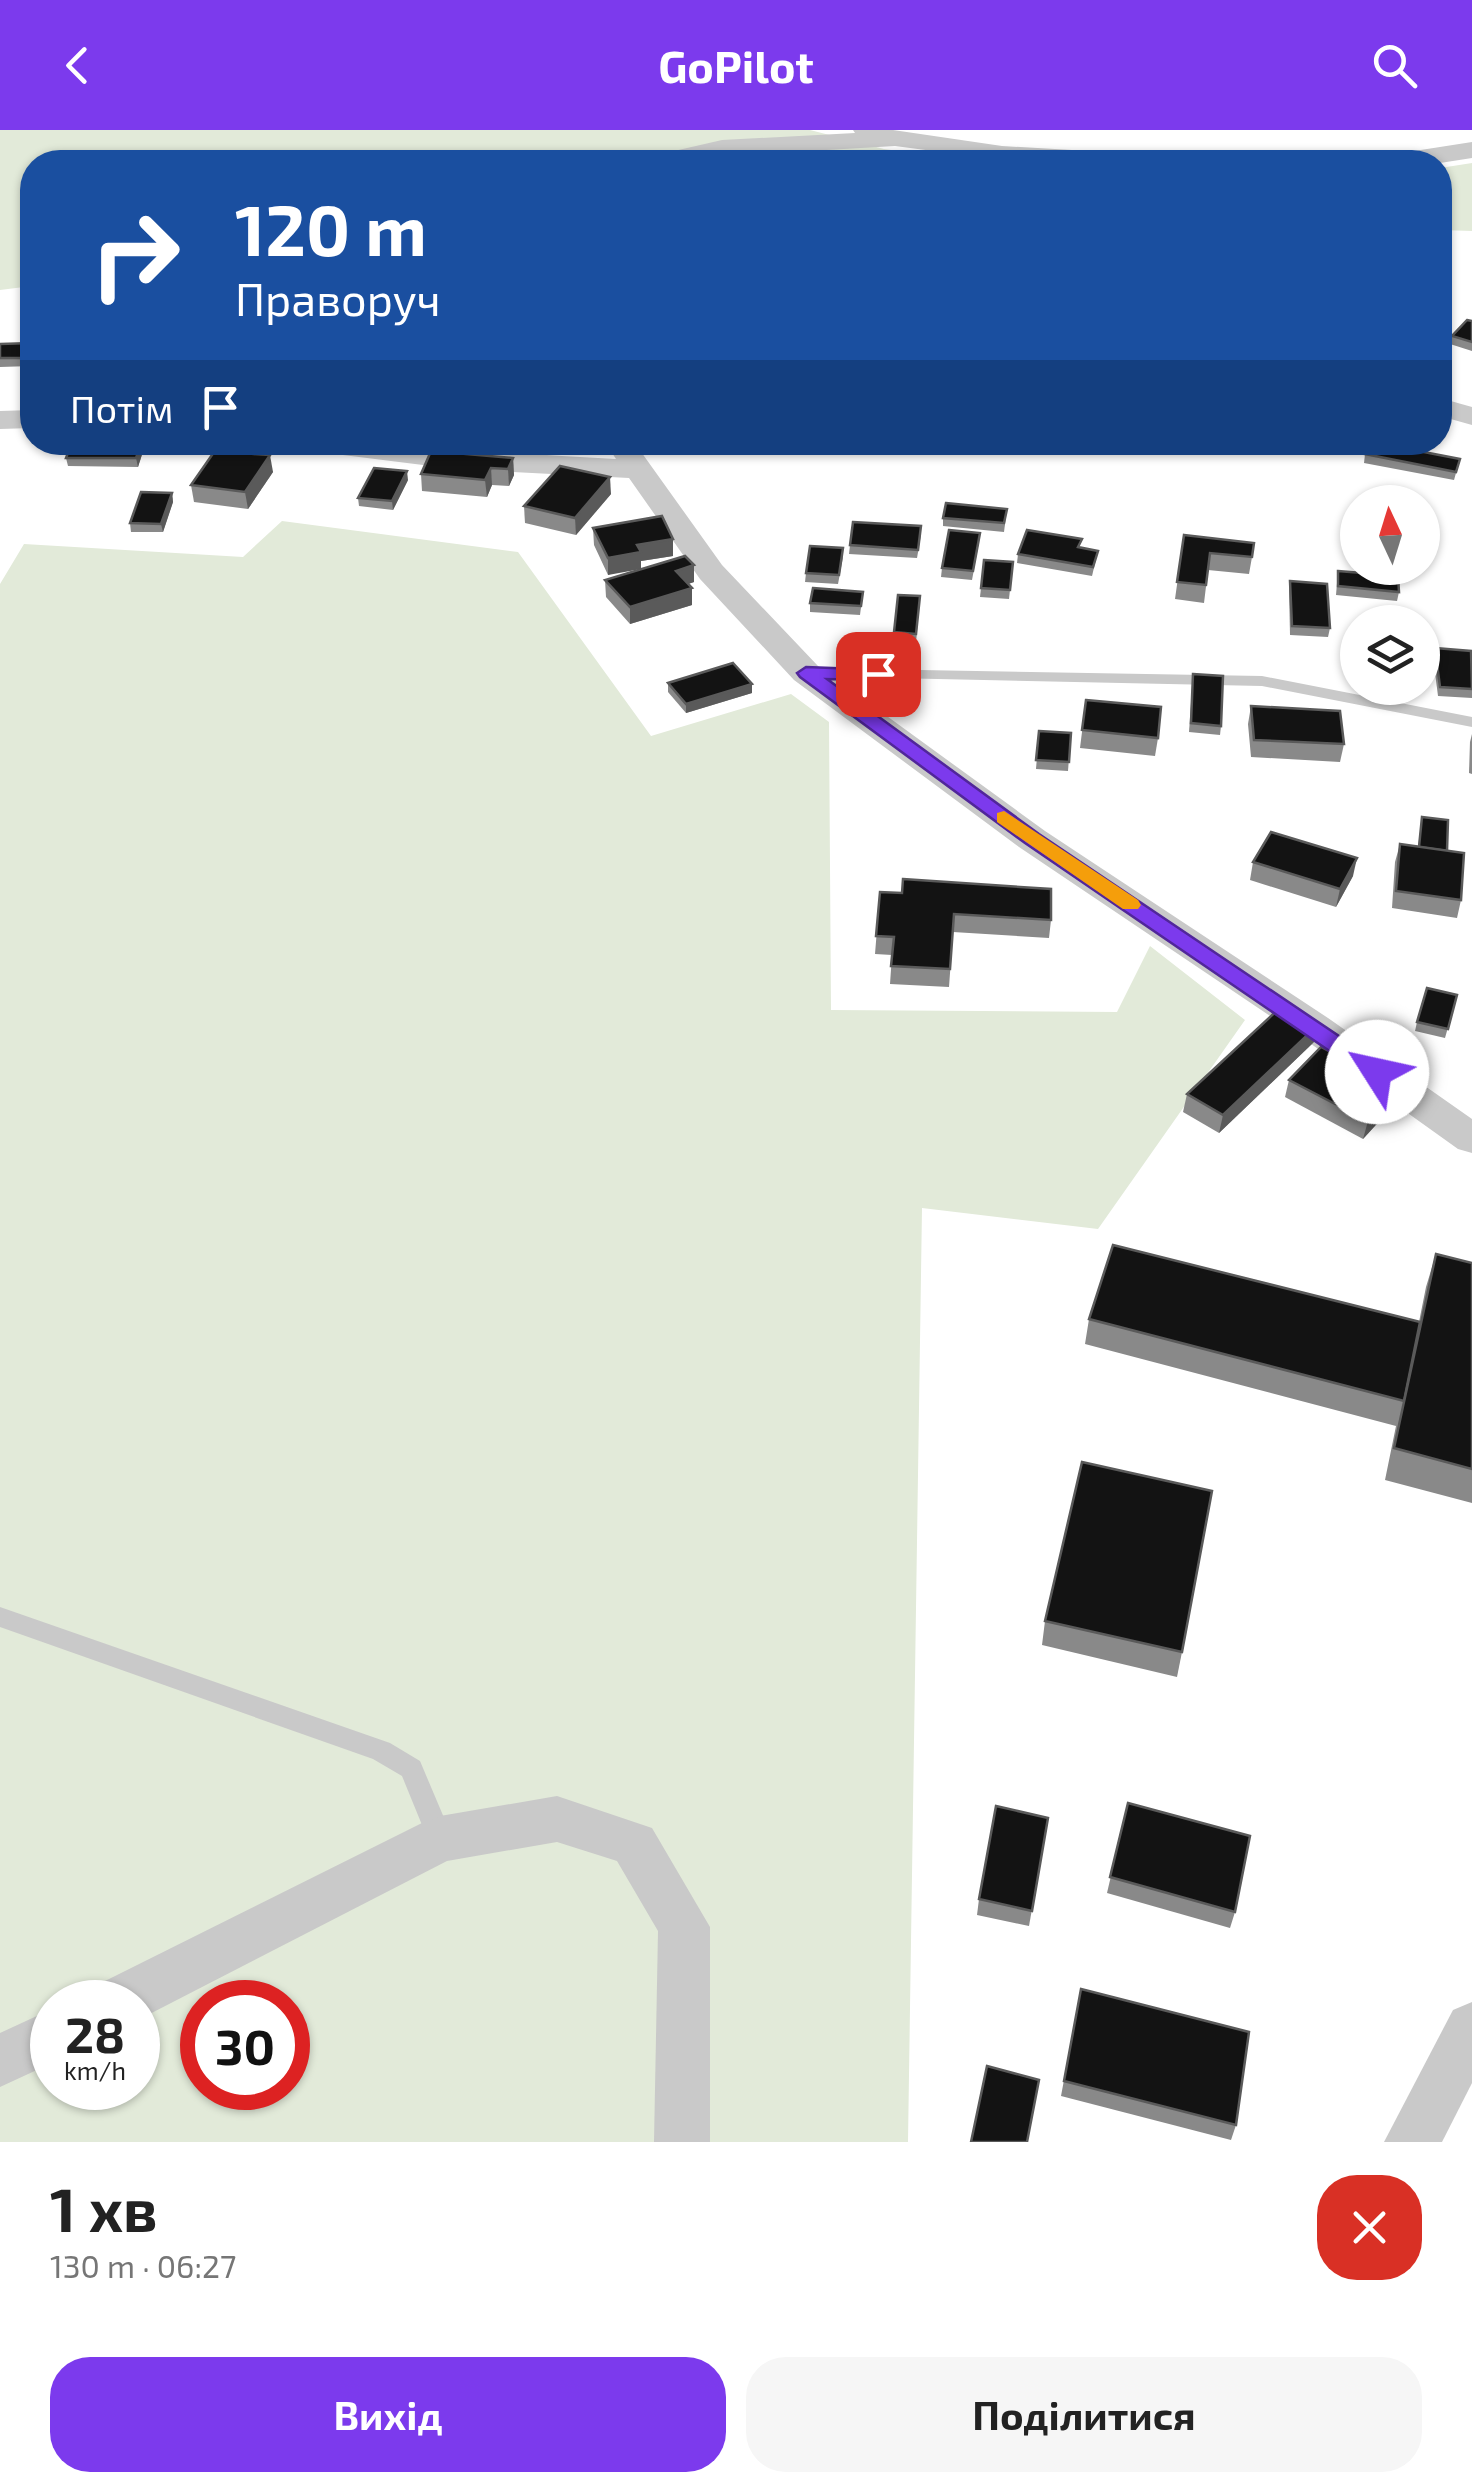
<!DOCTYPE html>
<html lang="uk">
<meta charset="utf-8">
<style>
body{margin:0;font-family:"Exo 2",sans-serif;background:#f6f6f6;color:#222;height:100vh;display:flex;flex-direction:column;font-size:38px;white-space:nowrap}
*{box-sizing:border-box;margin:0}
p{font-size:32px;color:#767676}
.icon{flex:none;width:55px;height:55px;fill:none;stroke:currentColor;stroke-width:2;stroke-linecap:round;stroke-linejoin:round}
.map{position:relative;height:2012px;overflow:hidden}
.side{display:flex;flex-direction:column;background:#fff;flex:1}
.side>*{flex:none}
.banner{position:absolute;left:20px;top:20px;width:1432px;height:305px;border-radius:40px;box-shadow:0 2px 8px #0004;background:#1a4fa0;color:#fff;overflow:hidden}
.needle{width:65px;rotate:356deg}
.fabs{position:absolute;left:1340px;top:355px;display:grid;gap:20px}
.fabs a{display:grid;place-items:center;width:100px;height:100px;border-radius:50%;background:#fff;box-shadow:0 2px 8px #0004;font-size:50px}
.speed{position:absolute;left:30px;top:1850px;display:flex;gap:20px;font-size:50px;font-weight:700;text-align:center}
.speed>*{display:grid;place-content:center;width:130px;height:130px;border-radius:50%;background:#fff;box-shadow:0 2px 8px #0004;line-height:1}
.speed small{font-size:25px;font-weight:400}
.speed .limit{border:15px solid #d22;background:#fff;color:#111}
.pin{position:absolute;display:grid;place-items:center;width:85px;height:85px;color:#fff;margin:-42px;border-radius:20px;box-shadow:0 5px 15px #0006}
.me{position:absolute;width:110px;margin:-55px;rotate:305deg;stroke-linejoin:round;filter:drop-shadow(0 0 8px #0008)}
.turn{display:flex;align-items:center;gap:35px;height:210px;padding:0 50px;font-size:45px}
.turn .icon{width:130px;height:130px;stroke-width:2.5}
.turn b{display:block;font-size:70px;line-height:85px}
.then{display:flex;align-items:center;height:95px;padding:0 50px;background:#0003;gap:20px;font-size:38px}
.round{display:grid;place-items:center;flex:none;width:105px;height:105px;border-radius:40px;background:#f6f6f6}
.summary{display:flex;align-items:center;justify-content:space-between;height:170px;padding:0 50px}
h1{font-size:60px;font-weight:700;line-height:75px}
.action{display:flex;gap:20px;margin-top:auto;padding:20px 50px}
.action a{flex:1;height:115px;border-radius:40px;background:#7c3aed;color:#fff;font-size:40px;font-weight:700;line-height:115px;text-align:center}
.action a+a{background:#f6f6f6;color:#222}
header{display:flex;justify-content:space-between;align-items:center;height:130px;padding:0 50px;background:#7c3aed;color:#fff;font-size:45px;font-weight:700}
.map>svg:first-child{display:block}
</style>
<header><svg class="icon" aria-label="back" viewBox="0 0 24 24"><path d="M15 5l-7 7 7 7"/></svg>GoPilot<svg class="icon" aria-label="search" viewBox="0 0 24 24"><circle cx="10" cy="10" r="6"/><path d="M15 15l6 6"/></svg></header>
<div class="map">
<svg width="1472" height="2012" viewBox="0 0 1472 2012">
<rect width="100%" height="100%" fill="#fff"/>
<g fill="#e2ead9" fill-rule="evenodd">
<polygon points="0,0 810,0 884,19 977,32 32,32 32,156 0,160"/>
<polygon points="1472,33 1472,101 1440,100 1440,38"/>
<path d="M282,391L518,422L651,606L791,564L829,592L831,880L1117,882L1150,816L1245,890L1098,1099L922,1078L908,2012H0V454L24,414L243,427ZM52,1872H138V1958H52ZM202,1872H288V1958H202Z"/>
</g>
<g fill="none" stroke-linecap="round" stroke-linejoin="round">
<g fill="#c9c9c9" fill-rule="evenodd">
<polygon points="806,538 1262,546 1472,587 1472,597 1262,556 800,546 798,543"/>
<polygon points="0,1477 390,1613 420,1631 453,1709 449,1717 440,1721 431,1717 402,1646 373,1629 0,1497"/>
</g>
<g fill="#c9c9c9" fill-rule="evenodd">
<polygon points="853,0 893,0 1002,16 1141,24 1154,32 1017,32 895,16 722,26 690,32 644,32 648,27 722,10 855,3"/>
<polygon points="1472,12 1472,28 1440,33 1382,32 1395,24"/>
<polygon points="1440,268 1472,277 1472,295 1440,286"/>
<polygon points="32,280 32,298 0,299 0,281"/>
<path d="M297,312C403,312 509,324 616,329L605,312H634L722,435L818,536L1045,701L1328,888L1472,989V1023L1458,1019L1300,906L1019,717L794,550L700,449L629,348L455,339L311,321Z"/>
<polygon points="557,1666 652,1698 710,1797 710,2012 654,2012 658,1801 617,1731 557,1712 447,1731 138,1890 138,1872 92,1872 99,1854 422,1693 440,1686"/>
<polygon points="1472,1872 1472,1953 1442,2012 1384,2012 1453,1880"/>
<polygon points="52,1879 52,1933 0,1957 0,1903"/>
</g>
</g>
<g fill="#898989">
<polygon points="1472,191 1472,221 1450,214 1452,206"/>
<polygon points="32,213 32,236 0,237 0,214"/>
<polygon points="72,312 145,312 145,315 138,337 68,336 66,328"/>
<polygon points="1365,324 1460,329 1454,350 1364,333"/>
<polygon points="263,325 273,342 248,379 194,372 191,355"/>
<polygon points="513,328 514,345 509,356 492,355 487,367 422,361 421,344"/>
<polygon points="408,350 393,380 359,376 358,368"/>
<polygon points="172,363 173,372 163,402 131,402 130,393"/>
<polygon points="611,364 576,405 525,393 524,376"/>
<polygon points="1007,379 1004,402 943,396 943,388"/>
<polygon points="593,398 673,426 641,431 608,445 594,415"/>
<polygon points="921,405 917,428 849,424 850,415"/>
<polygon points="1184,405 1252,427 1249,444 1208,440 1204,473 1175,469"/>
<polygon points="979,412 972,450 941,447 942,438"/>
<polygon points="1080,417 1098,421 1092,446 1017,433 1018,424"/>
<polygon points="843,427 838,454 805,452 806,443"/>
<polygon points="984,430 1013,432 1009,469 980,467"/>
<polygon points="694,435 694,452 688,454 692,458 692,475 630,494 606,467 605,450"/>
<polygon points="1338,441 1399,462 1397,471 1336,465"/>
<polygon points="1290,451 1330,498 1328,507 1290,505 1289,460"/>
<polygon points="863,462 860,485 810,482 810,473"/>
<polygon points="898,465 920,466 916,513 894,511"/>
<polygon points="1422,511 1429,533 1427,542 1422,542"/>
<polygon points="1435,518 1472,526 1472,568 1438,566 1433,527"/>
<polygon points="1193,544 1221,596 1220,605 1189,602"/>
<polygon points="668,553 752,563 686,583 668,562"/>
<polygon points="1086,570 1158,608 1155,626 1080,618"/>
<polygon points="1251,576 1344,614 1340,632 1251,627 1248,594"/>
<polygon points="1039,601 1071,603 1068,641 1036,639"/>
<polygon points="1472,604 1472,644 1469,643 1470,612"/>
<polygon points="1422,687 1447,721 1461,770 1457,788 1392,778 1395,732 1400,714 1418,717"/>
<polygon points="1253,732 1353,746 1336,777 1250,750"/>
<polygon points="880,762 1051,790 1049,808 953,802 949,857 890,854 892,825 875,824"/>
<polygon points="1457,865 1445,908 1415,901 1417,892"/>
<polygon points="1314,912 1219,1003 1183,982 1187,964"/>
<polygon points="1289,950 1399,958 1394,975 1363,1009 1285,967"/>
<polygon points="1436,1124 1472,1133 1472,1373 1385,1350 1396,1296 1085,1214 1089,1189 1419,1192 1426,1157"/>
<polygon points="1045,1491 1182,1522 1177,1547 1042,1515"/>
<polygon points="1128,1673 1235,1782 1230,1798 1107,1763"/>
<polygon points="1048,1688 1029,1796 977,1785 979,1769"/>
<polygon points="1081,1859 1236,1995 1231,2010 1061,1966"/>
</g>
<g fill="#5a5a5a">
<polygon points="142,312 145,312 145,315 138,337 136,328"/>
<polygon points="262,313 264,330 254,324"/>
<polygon points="270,325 273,342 248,379 245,362"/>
<polygon points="513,328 514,345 509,356 508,339"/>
<polygon points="491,338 492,355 487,367 485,350"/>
<polygon points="407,341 408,350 393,380 392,371"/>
<polygon points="610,347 611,364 576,405 575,388"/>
<polygon points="172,363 173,372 163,402 161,394"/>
<polygon points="673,409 673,426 641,431 641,439 608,445 608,428 637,415"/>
<polygon points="694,435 694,452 676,458 676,441"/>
<polygon points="692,458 692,475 630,494 630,477"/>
<polygon points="752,554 752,563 686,583 686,574"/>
<polygon points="1357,728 1353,746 1336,777 1340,759"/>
<polygon points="1318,895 1314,912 1219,1003 1223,985"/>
<polygon points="1399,958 1394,975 1363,1009 1368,991"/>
</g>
<g fill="#131313" stroke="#5a5a5a" stroke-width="2.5">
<polygon points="1467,190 1472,191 1472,212 1452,206"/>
<polygon points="32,213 32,228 0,228 0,214"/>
<polygon points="72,312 142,312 136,328 66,328"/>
<polygon points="221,312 262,313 254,324 270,325 245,362 191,355"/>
<polygon points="1370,312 1372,312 1460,329 1456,342 1365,324"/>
<polygon points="431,321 513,328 508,339 491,338 485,350 421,344"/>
<polygon points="560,336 610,347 575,388 524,376"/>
<polygon points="374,338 407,341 392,371 358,368"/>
<polygon points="141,362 172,363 161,394 130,393"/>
<polygon points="946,373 1007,379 1004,393 943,388"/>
<polygon points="662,386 673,409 637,415 641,422 608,428 593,398"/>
<polygon points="853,392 921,396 918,420 850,415"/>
<polygon points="949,400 980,403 973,441 942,438"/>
<polygon points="1027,400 1082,409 1078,417 1098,421 1093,437 1018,424"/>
<polygon points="1184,405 1254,413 1252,427 1210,423 1206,455 1177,452"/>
<polygon points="810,416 843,418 839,445 806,443"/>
<polygon points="685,426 694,435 676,441 692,458 630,477 605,450"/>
<polygon points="984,430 1013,432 1010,460 981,458"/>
<polygon points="1338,441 1398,446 1399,462 1338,456"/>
<polygon points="1290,451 1327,454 1330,498 1292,496"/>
<polygon points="813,458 863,462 861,476 810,473"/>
<polygon points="898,465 920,466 916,504 894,502"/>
<polygon points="1422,511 1426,511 1429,533 1422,532"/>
<polygon points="1435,518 1471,521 1472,559 1440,557"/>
<polygon points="733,533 752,554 686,574 668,553"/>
<polygon points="1193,544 1223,546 1221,596 1191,593"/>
<polygon points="1086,570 1161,577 1158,608 1082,600"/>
<polygon points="1251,576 1340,581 1344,614 1254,610"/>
<polygon points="1039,601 1071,603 1069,632 1036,630"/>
<polygon points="1422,687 1448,690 1447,721 1419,717"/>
<polygon points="1271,702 1357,728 1340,759 1253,732"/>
<polygon points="1400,714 1464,723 1461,770 1396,761"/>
<polygon points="903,749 1051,759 1051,790 954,784 950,839 891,836 894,807 876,806 880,762 902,763"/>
<polygon points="1427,858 1457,865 1448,899 1417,892"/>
<polygon points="1283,875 1318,895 1223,985 1187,964"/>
<polygon points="1321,917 1399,958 1368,991 1289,950"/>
<polygon points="1113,1115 1420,1192 1404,1271 1089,1189"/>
<polygon points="1436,1124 1472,1133 1472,1339 1394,1318"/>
<polygon points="1082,1332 1212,1361 1182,1522 1045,1491"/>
<polygon points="1128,1673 1250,1706 1235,1782 1110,1747"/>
<polygon points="996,1676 1048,1688 1032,1781 979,1769"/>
<polygon points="1081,1859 1249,1902 1236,1995 1064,1951"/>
<polygon points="987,1936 1039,1950 1027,2012 971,2012"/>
</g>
<polygon fill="#7c3aed" stroke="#51269a" stroke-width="2.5" points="806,537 884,540 887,544 878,550 827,549 1039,704 1385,937 1388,942 1385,948 1369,948 1025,713 800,547 797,543"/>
<polygon fill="#f59e0b" points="1004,681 1138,770 1141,775 1138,779 1123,779 997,692 997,683"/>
</svg>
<div class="fabs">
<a><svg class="needle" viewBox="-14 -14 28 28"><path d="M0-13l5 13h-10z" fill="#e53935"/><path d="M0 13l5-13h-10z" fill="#767676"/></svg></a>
<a><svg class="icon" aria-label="layers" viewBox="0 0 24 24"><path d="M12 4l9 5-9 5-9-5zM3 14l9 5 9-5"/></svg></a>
</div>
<div class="speed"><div>28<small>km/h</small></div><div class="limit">30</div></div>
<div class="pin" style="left:878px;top:544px;background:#d93025"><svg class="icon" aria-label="arrive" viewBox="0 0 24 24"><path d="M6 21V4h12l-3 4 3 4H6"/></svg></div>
<svg class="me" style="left:1377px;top:942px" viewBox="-20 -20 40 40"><circle r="19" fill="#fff"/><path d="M0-13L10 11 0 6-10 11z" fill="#7c3aed"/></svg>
<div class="banner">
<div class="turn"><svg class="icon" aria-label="right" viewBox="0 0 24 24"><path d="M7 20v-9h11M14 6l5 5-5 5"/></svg><div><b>120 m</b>Праворуч</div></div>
<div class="then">Потім<svg class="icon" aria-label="arrive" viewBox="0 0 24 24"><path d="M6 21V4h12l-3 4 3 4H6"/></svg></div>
</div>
</div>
<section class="side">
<div class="summary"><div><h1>1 хв</h1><p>130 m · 06:27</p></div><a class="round" style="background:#d93025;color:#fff"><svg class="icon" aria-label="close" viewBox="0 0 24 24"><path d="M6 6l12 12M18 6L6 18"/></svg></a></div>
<div class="action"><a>Вихід</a><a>Поділитися</a></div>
</section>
